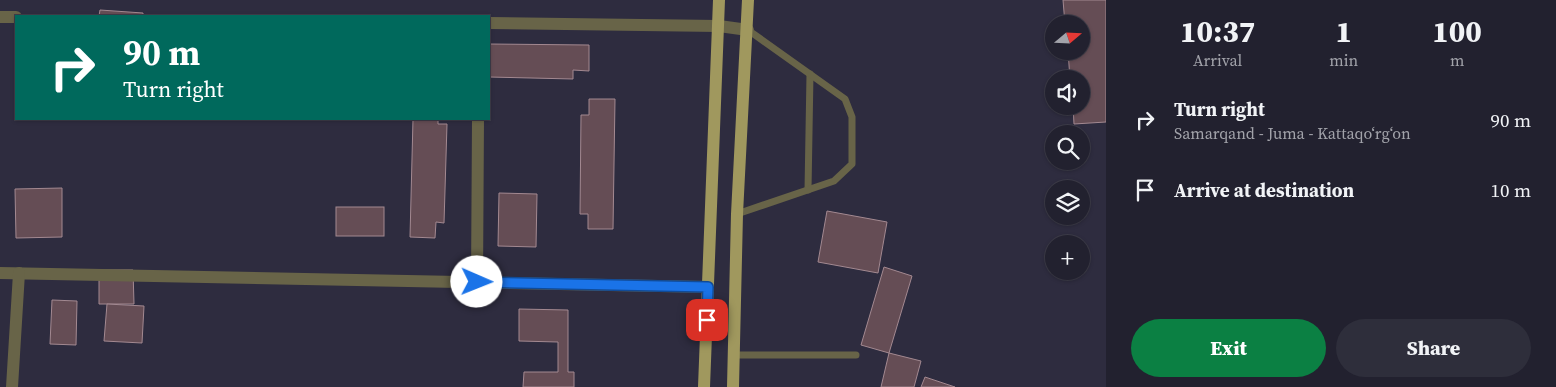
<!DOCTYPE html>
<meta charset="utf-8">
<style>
body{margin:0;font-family:"Source Serif 4",serif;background:#2e2e3b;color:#f1f3f6;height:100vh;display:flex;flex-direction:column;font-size:19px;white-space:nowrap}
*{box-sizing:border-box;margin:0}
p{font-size:16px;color:#a2a3aa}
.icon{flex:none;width:28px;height:28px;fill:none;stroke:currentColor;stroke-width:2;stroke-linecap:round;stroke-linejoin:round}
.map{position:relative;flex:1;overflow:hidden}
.sheet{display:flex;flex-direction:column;background:#22212f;width:450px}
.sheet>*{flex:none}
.guide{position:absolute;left:15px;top:15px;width:475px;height:105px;border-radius:0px;box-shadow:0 1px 4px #0004,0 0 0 1px #3f3e4b;background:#00695c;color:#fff;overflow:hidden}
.needle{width:32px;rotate:71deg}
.buttons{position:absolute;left:1045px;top:15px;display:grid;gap:10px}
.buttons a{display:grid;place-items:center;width:45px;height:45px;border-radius:50%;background:#22212f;box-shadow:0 1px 4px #0004,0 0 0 1px #3f3e4b;font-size:25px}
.pin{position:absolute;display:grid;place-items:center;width:42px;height:42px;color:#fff;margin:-21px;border-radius:10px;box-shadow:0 2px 8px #0006}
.me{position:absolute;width:55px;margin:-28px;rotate:91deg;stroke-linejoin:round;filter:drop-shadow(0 0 4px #0008)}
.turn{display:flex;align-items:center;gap:18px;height:105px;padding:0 25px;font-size:22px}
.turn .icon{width:65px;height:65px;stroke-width:2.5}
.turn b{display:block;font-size:35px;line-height:42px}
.eta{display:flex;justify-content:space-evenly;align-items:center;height:85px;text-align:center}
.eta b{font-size:30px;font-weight:800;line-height:35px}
.action{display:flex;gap:10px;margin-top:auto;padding:10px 25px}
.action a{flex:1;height:58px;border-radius:30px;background:#0b8043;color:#fff;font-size:20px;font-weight:800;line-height:58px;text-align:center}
.action a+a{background:#2e2e3b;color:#f1f3f6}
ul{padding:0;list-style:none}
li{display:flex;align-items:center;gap:15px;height:70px;padding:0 25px}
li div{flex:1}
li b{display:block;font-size:19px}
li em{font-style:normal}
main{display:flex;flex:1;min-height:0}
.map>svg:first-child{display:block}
</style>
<main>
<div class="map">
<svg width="1106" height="387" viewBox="0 0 1106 387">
<rect width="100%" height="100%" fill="#2e2c3f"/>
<g fill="#654d55" stroke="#a38991">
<polygon points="1063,0 1106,0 1106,122 1074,124 1073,106 1081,106 1081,79 1070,79 1068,51 1081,51 1081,24 1065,24"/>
<polygon points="100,10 143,13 143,16 99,16"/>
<polygon points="489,44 589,45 589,71 573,70 573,79 489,77"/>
<polygon points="589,99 615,99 613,229 588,229 588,214 580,214 581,115 589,115"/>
<polygon points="413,119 438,119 438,124 447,124 444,223 436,222 435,238 410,237"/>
<polygon points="62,188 62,237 16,238 15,189"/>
<polygon points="499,193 537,194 536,247 498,246"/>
<rect x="336" y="207" width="48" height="29"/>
<polygon points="827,211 887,222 878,273 818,262"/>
<polygon points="884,267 912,276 889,353 861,345"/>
<polygon points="99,270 133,270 134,304 99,304"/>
<polygon points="52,300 77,301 76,345 50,344"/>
<polygon points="107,304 144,306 142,343 104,341"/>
<polygon points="519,309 568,310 568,372 574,372 574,387 523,387 524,372 558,372 558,342 519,341"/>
<polygon points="889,353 921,361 914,387 881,387"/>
<polygon points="925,377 955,387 921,387"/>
</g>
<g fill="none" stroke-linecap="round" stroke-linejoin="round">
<g stroke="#686448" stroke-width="7">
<polyline points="808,190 810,74"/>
<polyline points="737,214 834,181 852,164 852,117 845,99 748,30"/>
<polyline points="733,355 856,355"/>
</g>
<g stroke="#686448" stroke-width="12">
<polyline points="0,17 16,17"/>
<polyline points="489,23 719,26 748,30"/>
<polyline points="0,273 708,287"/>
<polyline points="477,282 478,119"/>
<polyline points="12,387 19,273"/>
</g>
<g stroke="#a0985e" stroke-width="12">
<polyline points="704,387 719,0"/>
<polyline points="733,387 737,214 748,0"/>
</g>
</g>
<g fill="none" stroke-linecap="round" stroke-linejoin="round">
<defs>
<polyline id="route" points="477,282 708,287 707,320"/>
</defs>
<use href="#route" stroke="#114b97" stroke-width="12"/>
<use href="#route" stroke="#1a73e8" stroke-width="9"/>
</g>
</svg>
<div class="buttons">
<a><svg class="needle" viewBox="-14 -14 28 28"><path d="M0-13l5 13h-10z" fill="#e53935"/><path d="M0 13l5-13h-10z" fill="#a2a3aa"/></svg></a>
<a><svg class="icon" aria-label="sound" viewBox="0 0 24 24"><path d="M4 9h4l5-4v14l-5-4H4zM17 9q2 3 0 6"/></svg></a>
<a><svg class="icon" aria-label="search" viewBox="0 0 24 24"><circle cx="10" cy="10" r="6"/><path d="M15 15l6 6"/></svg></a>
<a><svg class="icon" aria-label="layers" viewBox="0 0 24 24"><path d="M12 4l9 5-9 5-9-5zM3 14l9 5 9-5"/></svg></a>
<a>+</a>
</div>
<div class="pin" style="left:707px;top:320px;background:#d93025"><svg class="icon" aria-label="arrive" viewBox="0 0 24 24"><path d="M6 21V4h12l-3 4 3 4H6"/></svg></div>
<svg class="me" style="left:477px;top:282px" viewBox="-20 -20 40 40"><circle r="19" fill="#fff"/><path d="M0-13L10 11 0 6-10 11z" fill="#1a73e8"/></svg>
<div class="guide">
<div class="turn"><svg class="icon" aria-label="right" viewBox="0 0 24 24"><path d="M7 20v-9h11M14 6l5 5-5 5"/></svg><div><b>90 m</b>Turn right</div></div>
</div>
</div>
<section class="sheet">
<div class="eta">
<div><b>10:37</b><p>Arrival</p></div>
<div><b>1</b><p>min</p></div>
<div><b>100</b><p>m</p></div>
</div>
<ul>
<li><svg class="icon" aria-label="right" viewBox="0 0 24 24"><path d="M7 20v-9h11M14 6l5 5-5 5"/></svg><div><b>Turn right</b><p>Samarqand - Juma - Kattaqo‘rg‘on</p></div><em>90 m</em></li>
<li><svg class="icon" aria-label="arrive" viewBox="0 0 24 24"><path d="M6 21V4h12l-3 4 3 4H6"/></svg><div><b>Arrive at destination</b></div><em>10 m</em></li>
</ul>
<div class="action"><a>Exit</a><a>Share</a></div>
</section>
</main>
